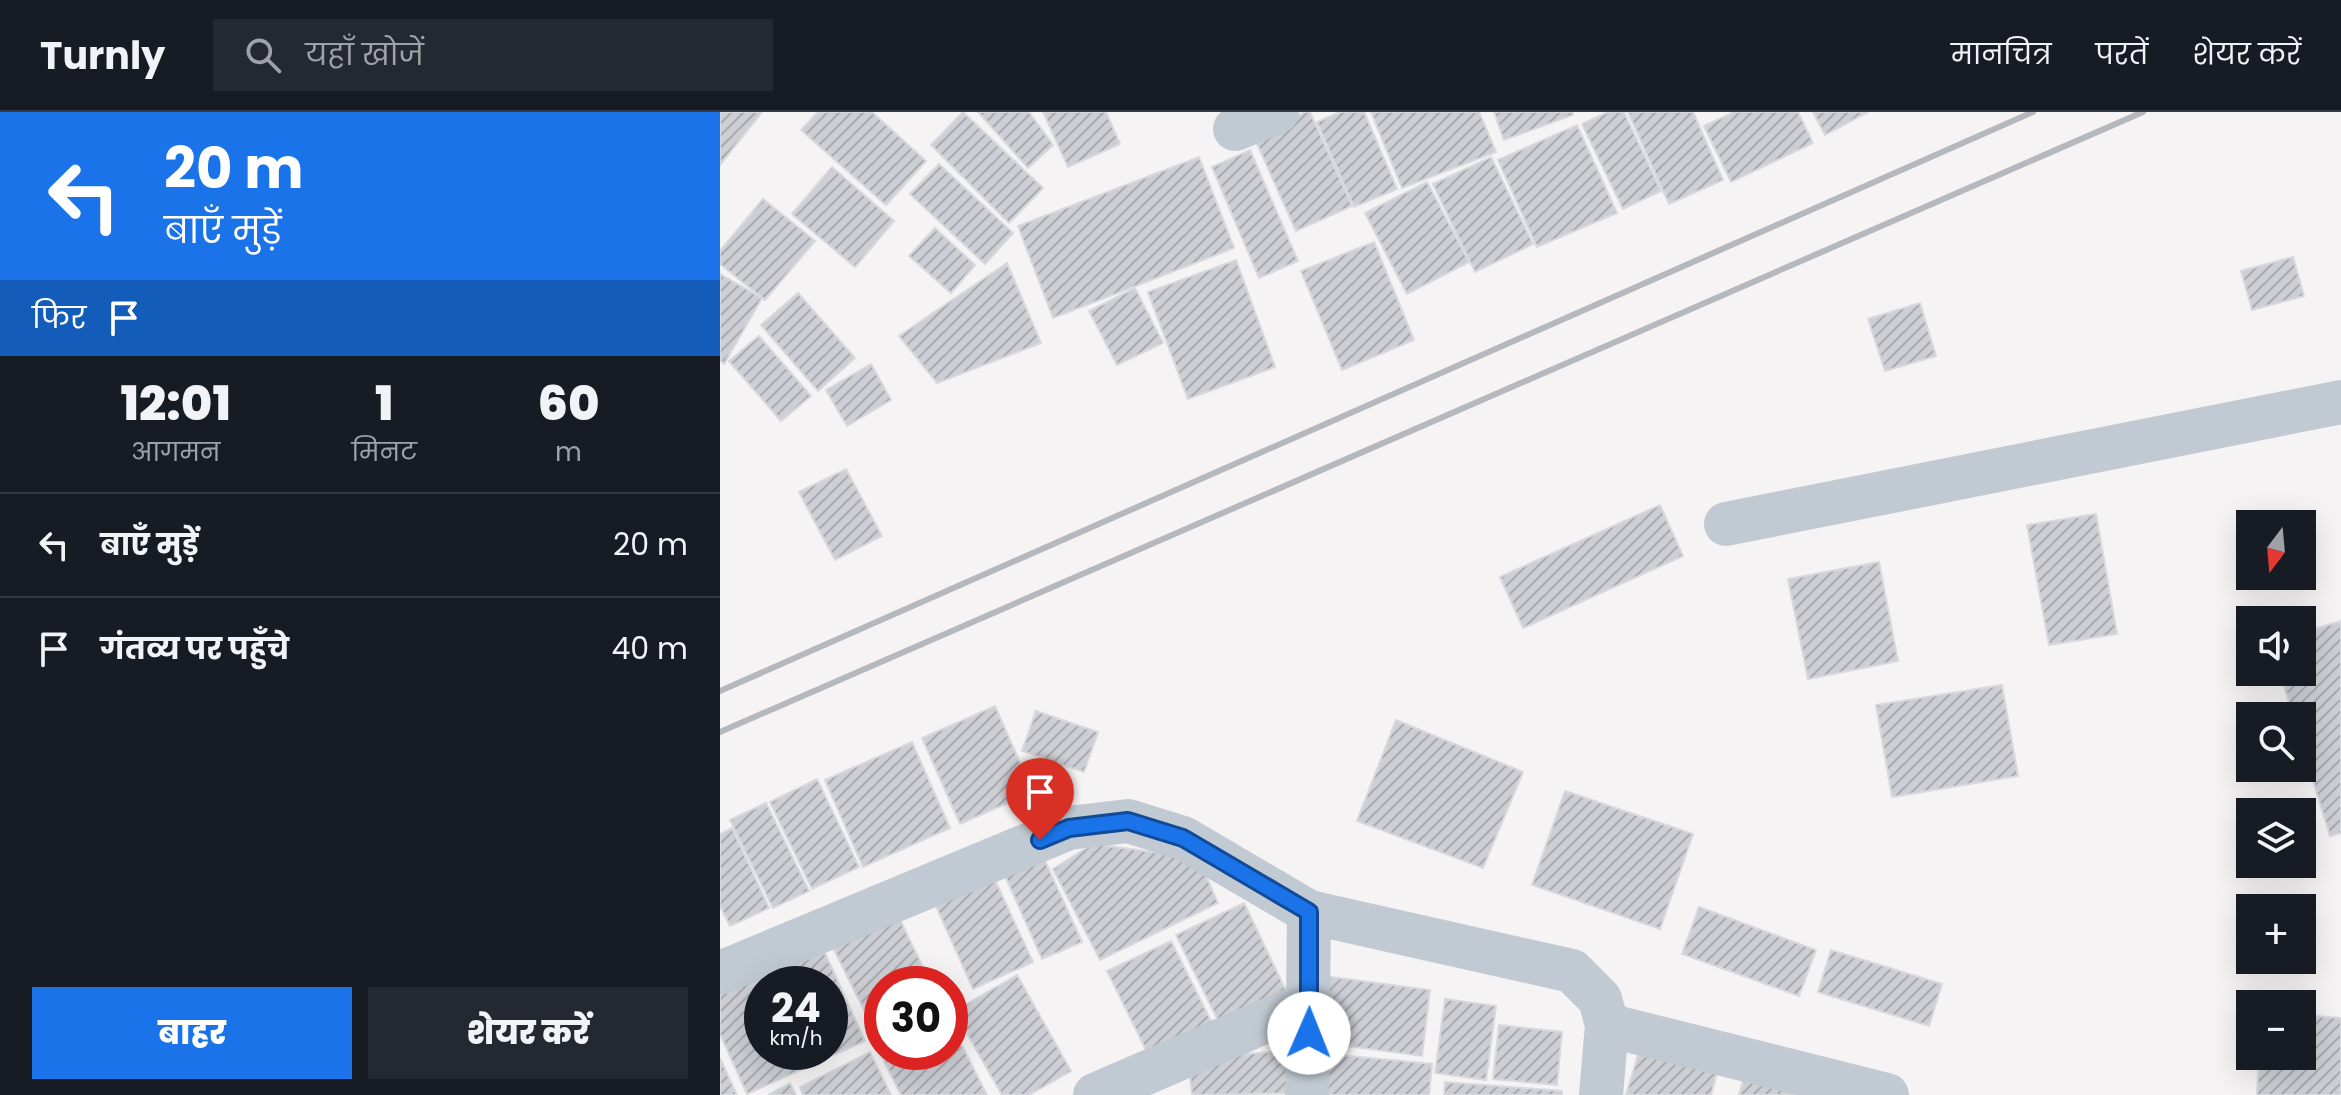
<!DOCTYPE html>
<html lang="hi">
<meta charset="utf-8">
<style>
body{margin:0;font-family:Poppins,"Noto Sans Devanagari",sans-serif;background:#242831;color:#f1f3f6;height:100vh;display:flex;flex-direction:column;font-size:30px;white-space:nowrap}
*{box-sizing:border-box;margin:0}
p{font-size:26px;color:#9ea1a6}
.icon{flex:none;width:44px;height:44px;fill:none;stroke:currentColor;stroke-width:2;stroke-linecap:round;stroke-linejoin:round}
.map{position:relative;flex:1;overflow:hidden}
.sheet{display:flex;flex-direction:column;background:#171b24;width:720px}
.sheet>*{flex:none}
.hud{background:#1a73e8;color:#fff;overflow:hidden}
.needle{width:52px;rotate:196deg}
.controls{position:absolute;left:1516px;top:398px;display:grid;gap:16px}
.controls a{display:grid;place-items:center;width:80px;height:80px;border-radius:0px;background:#171b24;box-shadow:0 8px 32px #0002;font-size:40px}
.speed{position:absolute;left:24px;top:854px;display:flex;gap:16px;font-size:40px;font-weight:700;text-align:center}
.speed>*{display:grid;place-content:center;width:104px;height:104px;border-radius:50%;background:#171b24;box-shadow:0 8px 32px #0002;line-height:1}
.speed small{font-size:20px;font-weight:400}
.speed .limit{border:12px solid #d22;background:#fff;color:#111}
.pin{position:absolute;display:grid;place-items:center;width:68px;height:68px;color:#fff;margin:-82px -34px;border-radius:50% 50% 50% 0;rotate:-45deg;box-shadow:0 0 8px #0007}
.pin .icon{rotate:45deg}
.me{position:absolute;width:88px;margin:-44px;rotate:1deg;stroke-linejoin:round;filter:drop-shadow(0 0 6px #0008)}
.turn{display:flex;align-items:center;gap:28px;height:168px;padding:0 32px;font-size:36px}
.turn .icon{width:104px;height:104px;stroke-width:2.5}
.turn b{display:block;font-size:56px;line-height:68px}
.then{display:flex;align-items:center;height:76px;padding:0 32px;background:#0003;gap:16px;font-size:30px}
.eta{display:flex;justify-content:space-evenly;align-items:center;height:136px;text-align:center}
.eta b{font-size:48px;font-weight:800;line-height:56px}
.action{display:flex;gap:16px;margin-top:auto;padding:16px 32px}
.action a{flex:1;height:92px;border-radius:0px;background:#1a73e8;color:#fff;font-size:32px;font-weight:800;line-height:92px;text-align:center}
.action a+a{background:#242831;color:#f1f3f6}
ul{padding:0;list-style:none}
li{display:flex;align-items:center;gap:24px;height:104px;padding:0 32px;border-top:2px solid #363941}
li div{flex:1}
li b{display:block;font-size:30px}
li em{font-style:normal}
header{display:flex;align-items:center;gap:48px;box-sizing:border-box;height:112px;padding:0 40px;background:#171b24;border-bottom:2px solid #363941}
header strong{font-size:38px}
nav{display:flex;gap:44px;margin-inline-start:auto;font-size:28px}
.search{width:560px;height:72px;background:#242831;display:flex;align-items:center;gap:20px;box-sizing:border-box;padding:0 28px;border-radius:0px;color:#9ea1a6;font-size:30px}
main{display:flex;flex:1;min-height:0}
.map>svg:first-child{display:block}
</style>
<header>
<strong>Turnly</strong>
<div class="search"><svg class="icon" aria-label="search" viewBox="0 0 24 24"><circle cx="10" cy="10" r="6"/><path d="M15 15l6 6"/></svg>यहाँ खोजें</div>
<nav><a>मानचित्र</a><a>परतें</a><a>शेयर करें</a></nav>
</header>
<main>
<section class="sheet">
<div class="hud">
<div class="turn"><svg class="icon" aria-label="left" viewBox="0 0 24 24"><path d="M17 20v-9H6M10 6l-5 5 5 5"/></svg><div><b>20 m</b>बाएँ मुड़ें</div></div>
<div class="then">फिर<svg class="icon" aria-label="arrive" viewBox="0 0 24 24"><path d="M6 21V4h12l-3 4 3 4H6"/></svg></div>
</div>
<div class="eta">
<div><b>12:01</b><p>आगमन</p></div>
<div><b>1</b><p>मिनट</p></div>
<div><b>60</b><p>m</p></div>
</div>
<ul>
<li><svg class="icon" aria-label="left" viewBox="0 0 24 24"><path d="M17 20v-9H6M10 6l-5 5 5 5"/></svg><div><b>बाएँ मुड़ें</b></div><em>20 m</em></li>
<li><svg class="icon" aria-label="arrive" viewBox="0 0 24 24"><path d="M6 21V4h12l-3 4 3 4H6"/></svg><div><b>गंतव्य पर पहुँचे</b></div><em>40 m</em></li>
</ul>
<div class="action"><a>बाहर</a><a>शेयर करें</a></div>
</section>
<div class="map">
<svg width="1621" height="983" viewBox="0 0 1621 983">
<defs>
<pattern id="building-hatch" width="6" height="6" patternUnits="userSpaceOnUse" patternTransform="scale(2)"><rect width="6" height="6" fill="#cdcfd5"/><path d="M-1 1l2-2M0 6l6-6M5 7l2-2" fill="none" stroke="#a8abb0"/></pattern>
</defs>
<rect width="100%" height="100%" fill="#f5f3f3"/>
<g fill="url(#building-hatch)" stroke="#d7d9de" stroke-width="2" fill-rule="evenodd">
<polygon points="0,0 42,0 0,53"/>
<polygon points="98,0 152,0 206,49 166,93 81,18"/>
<polygon points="243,0 323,76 289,111 211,33"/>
<polygon points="258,0 309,0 333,33 308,56"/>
<polygon points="323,0 386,0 400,32 348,55"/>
<polygon points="585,0 590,0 632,94 576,119 533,23"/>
<polygon points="620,0 644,0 677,77 634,95 597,10"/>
<polygon points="651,0 759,0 776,40 682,76"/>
<polygon points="774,0 852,0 853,3 784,28"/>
<polygon points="888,0 904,0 941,79 903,97 862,12"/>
<polygon points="908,0 973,0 1003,68 949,92"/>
<polygon points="1014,0 1078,0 1093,31 1011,70 984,14"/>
<polygon points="1093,0 1148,0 1105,23"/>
<polygon points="857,13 897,101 817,135 778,48"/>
<polygon points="530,38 578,149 539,166 492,55"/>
<polygon points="479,45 514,136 333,206 298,114"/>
<polygon points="771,45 813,132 755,160 713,72"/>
<polygon points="219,52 293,121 265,152 190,82"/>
<polygon points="112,55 174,109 135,155 72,102"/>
<polygon points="707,70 749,150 687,182 645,101"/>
<polygon points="43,87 95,129 45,188 0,152 0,139"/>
<polygon points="215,116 255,153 231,181 189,144"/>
<polygon points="654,130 694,228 622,258 581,159"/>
<polygon points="1573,145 1584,184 1532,198 1521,159"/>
<polygon points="516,148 555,255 468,287 428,180"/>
<polygon points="287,151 321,231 217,271 179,224"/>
<polygon points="0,162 42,186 4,252 0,248"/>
<polygon points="415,176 443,231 397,253 369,199"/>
<polygon points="78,181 135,246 98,279 41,213"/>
<polygon points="1200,191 1216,244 1165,259 1148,207"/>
<polygon points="39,224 91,284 61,309 9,249"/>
<polygon points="151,252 171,288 127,314 106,278"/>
<polygon points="126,357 162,424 115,448 79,380"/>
<polygon points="940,393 963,444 803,516 780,465"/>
<polygon points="1376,402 1397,522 1329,533 1307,413"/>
<polygon points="1159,450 1178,549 1088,567 1068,467"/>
<polygon points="1621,509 1621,721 1610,724 1582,633 1582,604 1573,604 1560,560 1582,560 1582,521"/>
<polygon points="1282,573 1298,664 1172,685 1156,593"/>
<polygon points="275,594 313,680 240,712 202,626"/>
<polygon points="316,599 378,620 364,660 302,639"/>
<polygon points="676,608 803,660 763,756 637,709"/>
<polygon points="192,630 230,716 143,755 105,668"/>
<polygon points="97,667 139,755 92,777 50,690"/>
<polygon points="845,679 973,722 940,817 812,773"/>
<polygon points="46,691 89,779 53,796 10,708"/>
<polygon points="12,716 49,796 10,814 0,794 0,722"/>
<polygon points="373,732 478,746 498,791 380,848 333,757"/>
<polygon points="321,740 362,830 322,847 282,757"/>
<polygon points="269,755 313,850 253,877 210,781"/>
<polygon points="524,791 571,889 504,921 456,823"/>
<polygon points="174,795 211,872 162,872 162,922 157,924 108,826"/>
<polygon points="979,795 1096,838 1079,884 962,842"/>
<polygon points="451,829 497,921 433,952 387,859"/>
<path d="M100,830L145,929L27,982L0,922V876ZM42,872H110V940H42Z"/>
<polygon points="1111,838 1222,872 1209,914 1098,880"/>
<polygon points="297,863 351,959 309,983 282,983 234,899"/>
<polygon points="604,864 710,878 702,944 596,930"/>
<polygon points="725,887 776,894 766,968 715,961"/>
<polygon points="1582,903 1621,906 1621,983 1537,983 1539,944 1582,944"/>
<polygon points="230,910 267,983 181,983 158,937 162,935 162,940 230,940"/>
<polygon points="779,913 842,920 837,973 773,967"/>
<polygon points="921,933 999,954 991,983 906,983"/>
<polygon points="573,938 577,981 472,983 468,947"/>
<polygon points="150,940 171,983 83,983 80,975"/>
<polygon points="598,941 712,952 709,983 594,983"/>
<polygon points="0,946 17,983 0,983"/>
<polygon points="1024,966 1082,983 1019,983"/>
<polygon points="725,970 842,979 842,983 724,983"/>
<polygon points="70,971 76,983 48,983"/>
</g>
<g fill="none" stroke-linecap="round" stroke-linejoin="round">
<g stroke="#c1cad2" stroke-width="44">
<polyline points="515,17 557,0"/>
<polyline points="1006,412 1621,290"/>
<polyline points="0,861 349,716 408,709 463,726 589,800 852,859 880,887 887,913 881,983"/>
<polyline points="887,913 1167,983"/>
<polyline points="375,983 590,890"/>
<polyline points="587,983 589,800"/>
</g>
<g stroke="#b5b8bd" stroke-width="6">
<polyline points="0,579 1313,0"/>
<polyline points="0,620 1423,0"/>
</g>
</g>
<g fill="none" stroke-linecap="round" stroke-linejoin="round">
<defs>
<polyline id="route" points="320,728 349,716 408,709 463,726 589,800 589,921"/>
</defs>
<use href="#route" stroke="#114b97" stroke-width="20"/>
<use href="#route" stroke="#1a73e8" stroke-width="14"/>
</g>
</svg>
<div class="controls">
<a><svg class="needle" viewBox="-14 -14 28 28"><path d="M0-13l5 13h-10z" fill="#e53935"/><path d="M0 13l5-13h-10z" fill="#9ea1a6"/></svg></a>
<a><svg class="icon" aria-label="sound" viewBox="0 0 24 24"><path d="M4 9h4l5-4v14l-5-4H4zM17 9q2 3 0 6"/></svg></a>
<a><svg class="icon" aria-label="search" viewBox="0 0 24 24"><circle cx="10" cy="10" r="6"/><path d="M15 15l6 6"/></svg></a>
<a><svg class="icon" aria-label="layers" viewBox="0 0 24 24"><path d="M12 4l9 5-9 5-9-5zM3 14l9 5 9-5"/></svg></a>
<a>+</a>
<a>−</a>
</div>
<div class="speed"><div>24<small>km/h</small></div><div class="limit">30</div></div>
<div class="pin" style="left:320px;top:728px;background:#d93025"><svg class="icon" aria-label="arrive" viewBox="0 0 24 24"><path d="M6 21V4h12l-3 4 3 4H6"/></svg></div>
<svg class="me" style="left:589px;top:921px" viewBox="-20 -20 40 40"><circle r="19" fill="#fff"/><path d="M0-13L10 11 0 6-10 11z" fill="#1a73e8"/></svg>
</div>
</main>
